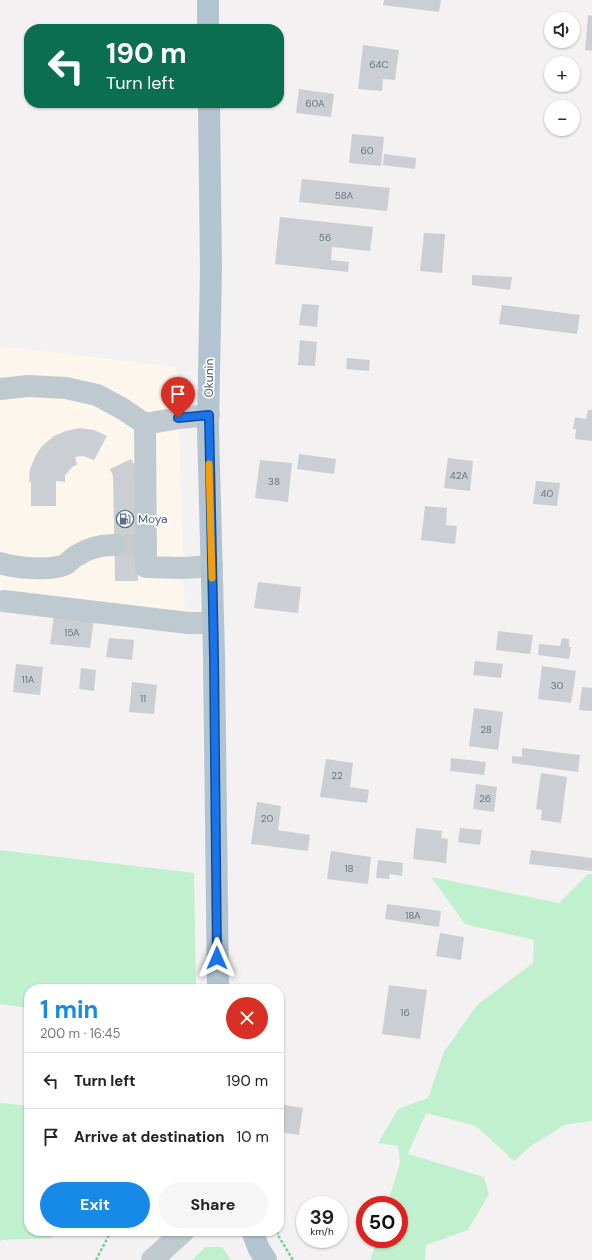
<!DOCTYPE html>
<meta charset="utf-8">
<style>
body{margin:0;font-family:"DM Sans",sans-serif;background:#f6f6f6;color:#222;height:100vh;display:flex;flex-direction:column;font-size:15px;white-space:nowrap}
*{box-sizing:border-box;margin:0}
p{font-size:13px;color:#767676}
.icon{flex:none;width:22px;height:22px;fill:none;stroke:currentColor;stroke-width:2;stroke-linecap:round;stroke-linejoin:round}
.map{position:relative;flex:1;overflow:hidden}
.sheet{position:absolute;left:24px;top:984px;width:260px;height:252px;display:flex;flex-direction:column;background:#fff;border-radius:16px;box-shadow:0 1px 3px #0004}
.sheet>*{flex:none}
.top-card{position:absolute;left:24px;top:24px;width:260px;height:84px;border-radius:16px;box-shadow:0 1px 3px #0004;background:#0b6e4f;color:#fff;overflow:hidden}
.fabs{position:absolute;left:544px;top:12px;display:grid;gap:8px}
.fabs a{display:grid;place-items:center;width:36px;height:36px;border-radius:50%;background:#fff;box-shadow:0 1px 3px #0004;font-size:20px}
.speed{position:absolute;left:296px;top:1196px;display:flex;gap:8px;font-size:20px;font-weight:700;text-align:center}
.speed>*{display:grid;place-content:center;width:52px;height:52px;border-radius:50%;background:#fff;box-shadow:0 1px 3px #0004;line-height:1}
.speed small{font-size:10px;font-weight:400}
.speed .limit{border:6px solid #d22;background:#fff;color:#111}
.pin{position:absolute;display:grid;place-items:center;width:34px;height:34px;color:#fff;margin:-41px -17px;border-radius:50% 50% 50% 0;rotate:-45deg;box-shadow:0 0 4px #0007}
.pin .icon{rotate:45deg}
.me{position:absolute;width:44px;margin:-22px;rotate:0deg;stroke-linejoin:round;filter:drop-shadow(0 0 3px #0008)}
.turn{display:flex;align-items:center;gap:14px;height:84px;padding:0 16px;font-size:18px}
.turn .icon{width:52px;height:52px;stroke-width:2.5}
.turn b{display:block;font-size:28px;line-height:34px}
.round{display:grid;place-items:center;flex:none;width:42px;height:42px;border-radius:21px;background:#f6f6f6}
.summary{display:flex;align-items:center;justify-content:space-between;height:68px;padding:0 16px}
h1{font-size:24px;font-weight:700;line-height:30px;color:#1789e7}
.action{display:flex;gap:8px;margin-top:auto;padding:8px 16px}
.action a{flex:1;height:46px;border-radius:24px;background:#1789e7;color:#fff;font-size:16px;font-weight:700;line-height:46px;text-align:center}
.action a+a{background:#f6f6f6;color:#222}
ul{padding:0;list-style:none}
li{display:flex;align-items:center;gap:12px;height:56px;padding:0 16px;border-top:1px solid #e0e0e0}
li div{flex:1}
li b{display:block;font-size:15px}
li em{font-style:normal}
.map>svg:first-child{display:block}
</style>
<div class="map">
<svg width="592" height="1260" viewBox="0 0 592 1260">
<rect width="100%" height="100%" fill="#f3f1f1"/>
<polygon fill="#fdf6ec" points="0,346 177,367 185,614 0,593"/>
<g fill="#c0f0cd">
<polygon points="0,850 194,873 196,989 29,989 29,1008 0,1004"/>
<polygon points="588,874 592,874 592,1121 564,1125 531,1146 514,1161 476,1126 426,1113 408,1154 484,1177 489,1194 468,1230 426,1245 425,1260 369,1260 371,1258 377,1239 399,1239 399,1205 387,1205 400,1163 398,1146 378,1143 398,1109 428,1098 444,1052 477,1005 533,963 534,940 465,924 431,877 559,903"/>
<polygon points="0,1103 29,1106 29,1231 56,1231 51,1238 2,1240 0,1241"/>
<polygon points="206,1247 222,1247 231,1260 192,1260"/>
</g>
<g fill="#cbcfd3">
<polygon points="384,0 441,0 439,12 383,5"/>
<polygon points="588,15 592,16 592,51 585,50"/>
<polygon points="363,45 399,50 395,80 383,79 382,91 358,89"/>
<polygon points="299,89 334,94 331,117 296,113"/>
<polygon points="352,134 384,137 381,166 349,163"/>
<polygon points="384,154 416,158 415,169 383,165"/>
<polygon points="302,179 390,188 387,211 299,202"/>
<polygon points="280,217 373,227 370,251 332,247 331,260 349,262 348,272 275,264"/>
<polygon points="424,233 445,234 442,273 420,271"/>
<polygon points="472,275 512,277 510,290 472,285"/>
<polygon points="302,304 319,305 317,327 299,325"/>
<polygon points="502,305 580,315 577,334 499,324"/>
<polygon points="300,340 317,342 315,366 298,365"/>
<polygon points="347,358 370,360 369,371 346,369"/>
<polygon points="588,410 592,410 592,441 575,439 576,429 573,429 575,417 586,419"/>
<polygon points="79,428 94,430 107,436 94,460 83,456 75,457 77,465 72,467 68,472 65,476 65,482 56,481 56,506 31,506 31,482 29,482 30,469 36,455 42,446 54,436 66,431"/>
<polygon points="299,454 336,459 334,474 297,469"/>
<polygon points="448,458 473,461 470,491 444,488"/>
<polygon points="131,459 136,468 137,478 138,581 115,581 113,476 110,469"/>
<polygon points="260,460 292,463 288,502 255,498"/>
<polygon points="536,481 560,483 557,506 533,504"/>
<polygon points="425,506 447,508 446,525 457,526 455,544 421,540"/>
<polygon points="258,582 301,587 298,613 254,608"/>
<polygon points="54,615 94,619 90,648 50,644"/>
<polygon points="498,631 533,635 530,654 496,650"/>
<polygon points="109,638 134,640 132,660 106,657"/>
<polygon points="562,638 569,639 569,647 571,647 569,659 538,655 539,644 560,646"/>
<polygon points="475,661 503,664 501,678 473,675"/>
<polygon points="16,664 43,667 40,695 13,692"/>
<polygon points="542,666 576,671 571,703 538,699"/>
<polygon points="81,668 96,670 94,691 79,689"/>
<polygon points="132,682 157,685 154,714 129,712"/>
<polygon points="582,687 592,688 592,711 579,710"/>
<polygon points="474,708 503,712 498,750 469,746"/>
<polygon points="522,748 580,755 578,772 512,763 512,756 522,757"/>
<polygon points="451,758 486,762 484,775 450,771"/>
<polygon points="326,759 353,763 350,787 369,790 367,803 320,797"/>
<polygon points="541,773 567,777 561,823 541,820 542,810 536,809"/>
<polygon points="476,784 497,787 494,812 473,809"/>
<polygon points="257,802 281,806 278,830 310,835 308,851 251,844"/>
<polygon points="416,828 442,831 441,838 448,839 446,863 413,859"/>
<polygon points="460,828 482,830 480,845 458,842"/>
<polygon points="531,850 592,858 592,871 529,864"/>
<polygon points="331,851 371,857 368,884 327,879"/>
<polygon points="378,860 403,863 402,876 390,874 389,879 376,878"/>
<polygon points="387,904 441,911 439,927 385,919"/>
<polygon points="440,933 464,937 461,960 436,956"/>
<polygon points="389,985 427,990 420,1039 382,1034"/>
<polygon points="279,1104 303,1108 299,1135 279,1132"/>
</g>
<g fill="none" stroke-linecap="round" stroke-linejoin="round">
<polyline stroke="#c8cacc" stroke-width="22" stroke-dasharray="22 11" stroke-linecap="butt" points="114,545 138,545"/>
<g stroke="#77cf9a" stroke-width="2.5" stroke-dasharray="3 2" stroke-linecap="butt">
<polyline points="277,1231 279,1237 293,1260"/>
<polyline points="96,1260 111,1231"/>
</g>
<g stroke="#bfcad0" stroke-width="22">
<polyline points="0,389 28,386 66,388 97,395 123,409 145,424"/>
<polyline points="209,415 179,418 145,424 146,567 184,568 212,566"/>
<path d="M0,563C15,568 50,571 64,565C69,563 72,558 76,556C88,548 100,545 114,545"/>
<polyline points="4,601 188,623 213,623"/>
<polyline points="152,1260 184,1231"/>
</g>
<g stroke="#b1c4d0" stroke-width="22">
<polyline points="208,0 208,29"/>
<polyline points="209,103 211,269 208,427 214,656 218,989"/>
<polyline points="252,1231 259,1249 266,1260"/>
</g>
</g>
<g fill="none" stroke-linecap="round" stroke-linejoin="round">
<defs>
<polyline id="route" points="178,418 209,415 214,656 217,958"/>
</defs>
<use href="#route" stroke="#114b97" stroke-width="10"/>
<use href="#route" stroke="#1a73e8" stroke-width="7"/>
<polyline stroke="#f59e0b" stroke-width="7" points="209,464 212,578"/>
</g>
<defs>
<symbol id="fuel-ring" viewBox="-11 -11 22 22"><circle r="9.5" fill="#fff" stroke="#5c6f8a" stroke-width="1.5"/><path d="M-5.5-6h7V0h2V4h1.3V-2.5L3-4.5l.8-.8L6-3V5H2.5V1h-1V6h-7ZM-4.2-4.7v3.2H.2V-4.7Z" fill="#5c6f8a"/></symbol>
</defs>
<g fill-rule="evenodd">
<use href="#fuel-ring" x="115" y="509" width="20" height="20"/>
</g>
<g text-anchor="middle" stroke-width="3.5" stroke-linejoin="round" paint-order="stroke">
<g font-size="10" fill="#69757c">
<text x="379" y="68">64C</text>
<text x="315" y="107">60A</text>
<text x="367" y="154">60</text>
<text x="344" y="199">58A</text>
<text x="325" y="241">56</text>
<text x="459" y="479">42A</text>
<text x="274" y="485">38</text>
<text x="547" y="497">40</text>
<text x="72" y="636">15A</text>
<text x="28" y="683">11A</text>
<text x="557" y="689">30</text>
<text x="143" y="702">11</text>
<text x="486" y="733">28</text>
<text x="337" y="779">22</text>
<text x="485" y="802">26</text>
<text x="267" y="822">20</text>
<text x="349" y="872">18</text>
<text x="413" y="919">18A</text>
<text x="405" y="1016">16</text>
</g>
<g font-size="12" fill="#48575f" stroke="#fff">
<text transform="translate(209 378) rotate(-89)" y="4">Okunin</text>
</g>
<g font-size="12" fill="#4e5e75" stroke="#fff" text-anchor="start">
<text x="138" y="523">Moya</text>
</g>
</g>
</svg>
<div class="fabs">
<a><svg class="icon" aria-label="sound" viewBox="0 0 24 24"><path d="M4 9h4l5-4v14l-5-4H4zM17 9q2 3 0 6"/></svg></a>
<a>+</a>
<a>−</a>
</div>
<div class="speed"><div>39<small>km/h</small></div><div class="limit">50</div></div>
<div class="pin" style="left:178px;top:418px;background:#d93025"><svg class="icon" aria-label="arrive" viewBox="0 0 24 24"><path d="M6 21V4h12l-3 4 3 4H6"/></svg></div>
<svg class="me" style="left:217px;top:958px" viewBox="-20 -20 40 40"><path d="M0-17L14 15 0 8-14 15z" fill="#1a73e8" stroke="#fff" stroke-width="4"/></svg>
<div class="top-card">
<div class="turn"><svg class="icon" aria-label="left" viewBox="0 0 24 24"><path d="M17 20v-9H6M10 6l-5 5 5 5"/></svg><div><b>190 m</b>Turn left</div></div>
</div>
<section class="sheet">
<div class="summary"><div><h1>1 min</h1><p>200 m · 16:45</p></div><a class="round" style="background:#d93025;color:#fff"><svg class="icon" aria-label="close" viewBox="0 0 24 24"><path d="M6 6l12 12M18 6L6 18"/></svg></a></div>
<ul>
<li><svg class="icon" aria-label="left" viewBox="0 0 24 24"><path d="M17 20v-9H6M10 6l-5 5 5 5"/></svg><div><b>Turn left</b></div><em>190 m</em></li>
<li><svg class="icon" aria-label="arrive" viewBox="0 0 24 24"><path d="M6 21V4h12l-3 4 3 4H6"/></svg><div><b>Arrive at destination</b></div><em>10 m</em></li>
</ul>
<div class="action"><a>Exit</a><a>Share</a></div>
</section>
</div>
